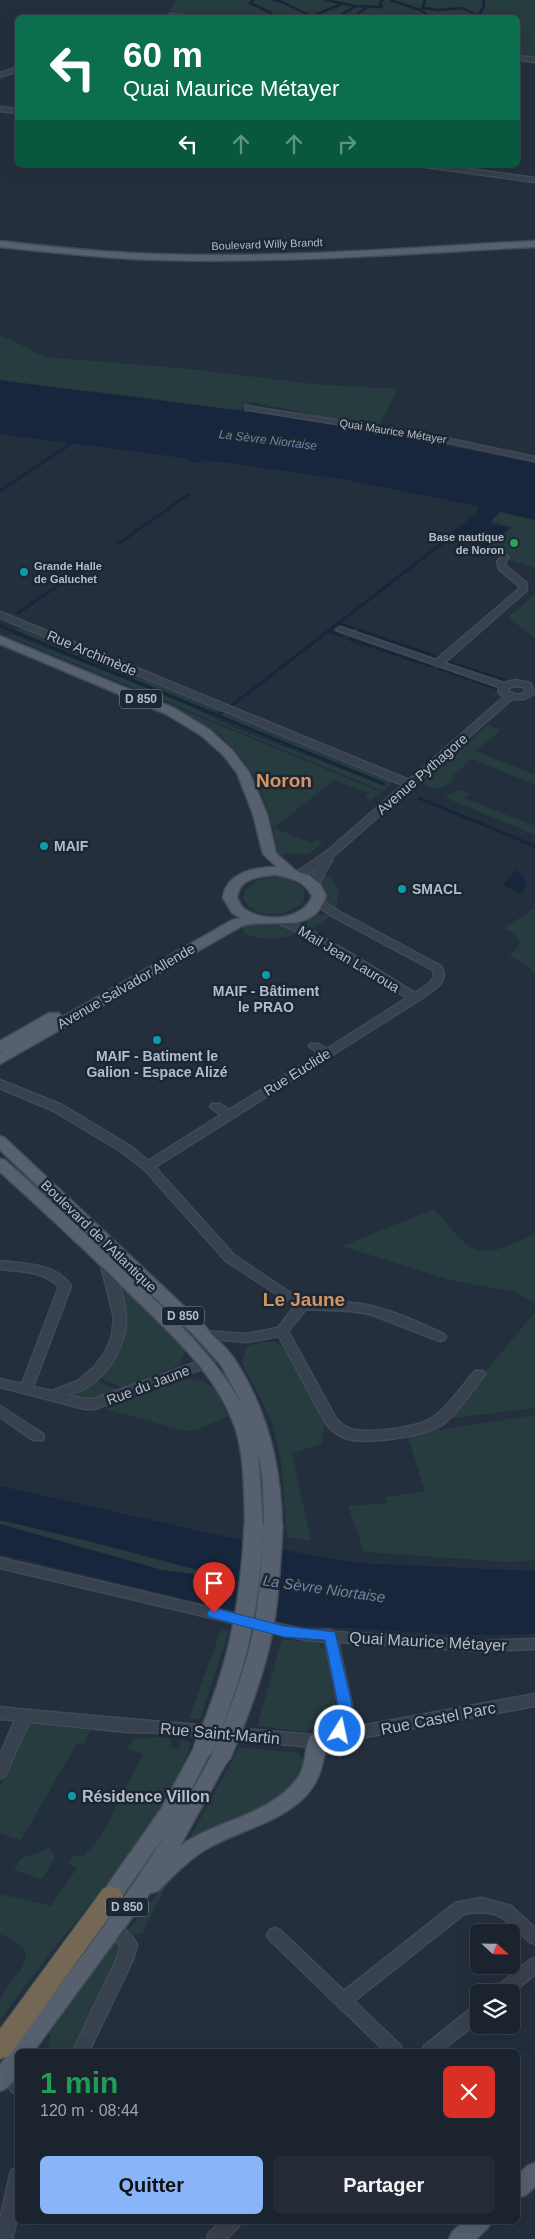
<!DOCTYPE html>
<html lang="fr">
<meta charset="utf-8">
<style>
body{margin:0;font-family:Arial,sans-serif;background:#242b36;color:#f1f3f6;height:100vh;display:flex;flex-direction:column;font-size:19px;white-space:nowrap}
*{box-sizing:border-box;margin:0}
p{font-size:16px;color:#a0a4aa}
.icon{flex:none;width:28px;height:28px;fill:none;stroke:currentColor;stroke-width:2;stroke-linecap:round;stroke-linejoin:round}
.map{position:relative;flex:1;overflow:hidden}
.drawer{position:absolute;left:15px;top:2049px;width:505px;height:175px;display:flex;flex-direction:column;background:#1b232e;border-radius:8px;box-shadow:0 5px 20px #0002,0 0 0 1px #39404a}
.drawer>*{flex:none}
.hud{position:absolute;left:15px;top:15px;width:505px;height:152px;border-radius:8px;box-shadow:0 5px 20px #0002,0 0 0 1px #39404a;background:#0b6e4f;color:#fff;overflow:hidden}
.needle{width:32px;rotate:112deg}
.buttons{position:absolute;left:470px;top:1924px;display:grid;gap:10px}
.buttons a{display:grid;place-items:center;width:50px;height:50px;border-radius:8px;background:#1b232e;box-shadow:0 5px 20px #0002,0 0 0 1px #39404a;font-size:25px}
.pin{position:absolute;display:grid;place-items:center;width:42px;height:42px;color:#fff;margin:-51px -21px;border-radius:50% 50% 50% 0;rotate:-45deg;box-shadow:0 0 5px #0007}
.pin .icon{rotate:45deg}
.me{position:absolute;width:55px;margin:-28px;rotate:10deg;stroke-linejoin:round;filter:drop-shadow(0 0 4px #0008)}
.turn{display:flex;align-items:center;gap:18px;height:105px;padding:0 25px;font-size:22px}
.turn .icon{width:65px;height:65px;stroke-width:2.5}
.turn b{display:block;font-size:35px;line-height:42px}
.lanes{display:flex;align-items:center;height:48px;padding:0 25px;background:#0003;justify-content:center;gap:25px;direction:ltr}
.lanes .off{opacity:.35}
.round{display:grid;place-items:center;flex:none;width:52px;height:52px;border-radius:8px;background:#242b36}
.summary{display:flex;align-items:center;justify-content:space-between;height:85px;padding:0 25px}
h1{font-size:30px;font-weight:700;line-height:38px;color:#1e9e55}
.button{display:flex;gap:10px;margin-top:auto;padding:10px 25px}
.button a{flex:1;height:58px;border-radius:8px;background:#8ab4f8;color:#111;font-size:20px;font-weight:700;line-height:58px;text-align:center}
.button a+a{background:#242b36;color:#f1f3f6}
.map>svg:first-child{display:block}
</style>
<div class="map">
<svg width="535" height="2239" viewBox="0 0 535 2239">
<rect width="100%" height="100%" fill="#242f3e"/>
<g fill="#263c3f">
<polygon points="176,0 535,0 535,61 518,60 518,18 180,18 168,14"/>
<polygon points="0,336 10,339 44,357 191,369 313,384 397,389 389,407 378,426 316,417 316,415 250,402 242,409 224,410 141,397 18,383 0,380"/>
<polygon points="501,512 535,520 535,568 487,553 487,549 513,527 490,521"/>
<polygon points="535,594 535,638 510,619 510,616"/>
<polygon points="21,627 223,710 220,712 212,711 15,630"/>
<polygon points="9,634 171,697 232,727 383,785 385,783 220,716 226,711 395,780 383,791 6,635"/>
<path d="M166,703L381,792L371,800L365,797L369,793L334,780L274,828L312,843L316,839L323,842L308,855L293,853L276,855L275,854L278,853C268,800 255,761 210,728C196,719 181,711 166,703Z"/>
<path d="M488,725L501,730L476,751L535,775V785L472,759L452,776V781C444,789 432,793 423,782Z"/>
<polygon points="460,790 470,793 464,798 535,826 535,835 444,797"/>
<polygon points="322,872 332,879 339,892 336,909 326,902 323,889 319,882"/>
<path d="M269,878C282,877 295,879 304,890V901C290,918 253,920 243,898L245,890L256,881Z"/>
<polygon points="535,908 535,973 526,965 509,955 518,948 520,942 514,934 504,928"/>
<polygon points="324,914 330,917 310,930 306,926 308,918 313,915"/>
<path d="M254,924L284,926L297,933C284,939 256,942 244,932L242,925Z"/>
<path d="M434,1209C475,1257 475,1262 535,1234V1303L515,1292L450,1280L342,1246Z"/>
<polygon points="115,1281 184,1346 185,1352 179,1365 124,1388 98,1377 125,1334 125,1318"/>
<polygon points="535,1312 535,1408 446,1419"/>
<polygon points="261,1342 275,1342 286,1348 325,1420 322,1443 292,1454 311,1541 287,1537 281,1460 272,1422 242,1363 247,1346"/>
<path d="M188,1379C217,1383 217,1392 228,1416L202,1428L185,1431L106,1409L179,1380Z"/>
<path d="M94,1380L118,1390C97,1401 90,1399 67,1393Z"/>
<polygon points="535,1415 535,1560 509,1562 364,1552 348,1506 387,1503 386,1497 425,1491 407,1435"/>
<polygon points="0,1520 88,1541 202,1571 194,1574 162,1570 0,1524"/>
<polygon points="221,1630 229,1631 200,1720 189,1718"/>
<polygon points="282,1639 318,1643 325,1649 336,1708 331,1718 323,1725 305,1732 257,1726"/>
<polygon points="29,1724 91,1730 83,1744 77,1743 21,1840 0,1833 0,1787"/>
<path d="M162,1737L172,1739L169,1747L178,1750L182,1740L191,1743C165,1824 99,1890 48,1956C31,1977 16,1999 0,2020C0,2014 0,2006 0,2000C11,1973 52,1954 0,1934V1894L51,1906L77,1868L68,1864L73,1855L83,1857L100,1838L143,1754L127,1749L133,1739Z"/>
<polygon points="239,1747 298,1753 308,1768 283,1800 187,1844"/>
<polygon points="49,1848 55,1857 42,1879 14,1870 20,1859"/>
<polygon points="170,1878 142,1934 135,1935 127,1931"/>
<polygon points="116,1940 120,1942 122,1950 74,2051 46,2051 49,2046 50,2032"/>
</g>
<g fill="#17263c">
<path d="M0,380C79,391 158,400 237,410C336,424 434,443 533,463H535V520L500,512L489,523L510,528L498,537L477,531L497,538L485,547L447,535L476,514L478,507L473,505L342,479L205,460L196,463L183,458L154,454L0,434Z"/>
<path d="M516,870C526,877 529,885 521,894L504,885V883Z"/>
<polygon points="0,1486 245,1541 245,1543 357,1563 535,1571 535,1633 510,1635 461,1635 292,1625 0,1554 0,1524 162,1570 194,1574 202,1571 88,1541 0,1520"/>
</g>
<g fill="none" stroke-linecap="round" stroke-linejoin="round">
<g stroke="#17263c" stroke-width="2.5">
<polyline points="254,0 250,3 271,13 272,18"/>
<polyline points="272,0 282,2 315,18"/>
<polyline points="326,0 354,6 378,7 382,7 380,2 383,0"/>
<polyline points="391,0 420,10 432,18"/>
<polyline points="424,8 437,10 463,8 479,16"/>
<polyline points="422,9 425,0"/>
<polyline points="312,16 342,4"/>
<polyline points="336,18 354,7"/>
<polyline points="353,18 367,7"/>
<polyline points="477,18 484,6 483,0"/>
</g>
<g stroke="#17263c" stroke-width="3">
<polyline points="0,491 75,441"/>
<polyline points="118,544 189,494"/>
<polyline points="18,613 92,562"/>
<polyline points="338,623 353,628"/>
<polyline points="0,626 384,784"/>
<polyline points="359,630 440,658"/>
<polyline points="328,631 342,636"/>
<polyline points="349,639 431,666"/>
<polyline points="446,661 504,680"/>
<polyline points="440,669 496,688"/>
<polyline points="218,716 454,534"/>
<polyline points="419,798 525,842"/>
</g>
<polyline stroke="#17263c" stroke-width="4" points="522,841 535,846"/>
<defs>
<g id="minor">
<polygon points="171,14 189,16 192,18 163,18"/>
<polygon points="518,56 535,58 535,62 518,60"/>
<polygon points="18,67 18,71 0,77 0,73"/>
<polygon points="0,107 18,109 18,113 0,111"/>
<polygon points="422,165 440,165 535,178 535,182 425,167"/>
<polygon points="246,406 431,435 535,457 535,461 431,439 249,410 246,410"/>
<path d="M505,554L509,557L505,562L506,566L526,583L527,590L444,663L504,683L515,680L530,683L535,693L525,699H512L331,858L332,860L317,886L313,887L308,884L318,867L311,872L296,877L291,874L303,868L330,849L403,785L0,618V612L3,613L409,780L504,697L499,693V687L336,630L340,627L343,628L436,660L519,589V586L499,569L497,562L502,555ZM515,686L524,687L526,692L518,695L509,692V688Z"/>
<path d="M317,897L338,911L441,966C451,982 431,992 419,1000L155,1167L234,1255L296,1297C317,1306 339,1300 361,1304C390,1309 417,1322 444,1334L446,1337L444,1340L440,1341L370,1314L351,1311L306,1309L288,1331L336,1419C341,1424 347,1429 355,1430C374,1433 418,1428 434,1417C447,1408 464,1384 475,1371H483L485,1374L483,1377C473,1390 456,1415 443,1424C426,1436 374,1443 353,1440C342,1438 330,1431 325,1422L279,1336L247,1342L199,1338L197,1335L199,1332L203,1331L247,1334L278,1328L295,1306L226,1261L144,1169L122,1152L54,1111L0,1088V1080L62,1105L130,1146L148,1161L221,1115L210,1107L212,1104H220L229,1110L319,1054L309,1046L310,1044H318L327,1049L407,998L299,932L279,924L278,922L279,920C297,916 394,981 415,993L430,983L434,977L433,970L330,915L313,902L312,900Z"/>
<path d="M106,1257L112,1261C117,1279 125,1298 126,1317C127,1342 110,1374 88,1386C82,1391 74,1392 67,1395L85,1399H94L208,1358L212,1359L214,1362L212,1365L95,1409H85L0,1387V1379L22,1384L59,1287C44,1271 20,1271 0,1269V1261C24,1264 56,1263 71,1286L33,1387L52,1391L78,1381L95,1366L105,1353L112,1336L114,1318L100,1261Z"/>
<polygon points="0,1406 43,1434 44,1437 43,1440 33,1440 0,1417"/>
<path d="M0,1558L305,1630H330L335,1632L479,1641L535,1639V1649L479,1651L338,1642L352,1705V1714L348,1726L355,1727L535,1694V1706L355,1739L342,1737L328,1745L311,1747L171,1733L127,1732L29,1722L5,1776L0,1778V1755L15,1720L0,1719V1707C104,1718 207,1725 311,1735C332,1733 338,1727 338,1705L325,1642L305,1640L0,1568Z"/>
<path d="M482,1898L511,1906L535,1928V1944L530,1942C505,1920 499,1907 464,1914L354,2001L401,2046L403,2051H385L270,1940L267,1935L270,1930L275,1928L280,1930L344,1991L455,1903Z"/>
<path d="M112,1922C124,1926 131,1934 137,1945L133,1959L89,2051H73L117,1959L121,1945L107,1933L104,1928L107,1923Z"/>
<polygon points="535,1958 535,1974 511,1994 495,1992 497,1987 530,1960"/>
<polygon points="479,2004 479,2021 441,2051 422,2051 424,2046 474,2006"/>
<path d="M8,2065C21,2070 18,2082 18,2094L12,2092L0,2072L2,2067Z"/>
<polygon points="18,2168 18,2215 12,2239 0,2239 0,2220 10,2175 12,2170"/>
<polygon points="221,2221 241,2221 239,2226 226,2239 207,2239 209,2233"/>
</g>
<g id="major">
<path d="M0,241C44,246 88,251 132,253C266,260 401,248 535,241V247C401,254 266,265 132,259C88,256 44,252 0,247Z"/>
<path d="M0,636L174,708L210,730L232,750L249,772L267,814L276,853L296,871L310,876L320,884L326,896C313,937 272,917 242,926L0,1064V1053L4,1050L0,1052V1041L49,1013H59L61,1016L59,1019L232,920L241,918L232,913L223,898C226,872 256,867 277,867L263,854L253,814L237,773L224,756L202,736L166,714L0,644ZM276,875C291,878 305,881 312,896C304,921 262,923 243,908C241,906 239,901 237,898C239,878 259,876 276,875Z"/>
<path d="M0,1136L5,1138L205,1326C213,1337 225,1346 233,1357C267,1408 281,1465 282,1525L279,1530L273,1532L267,1530L264,1525L263,1482L258,1452L263,1525L260,1530L254,1532L248,1530L245,1525C244,1493 245,1458 235,1427C215,1370 166,1330 125,1289C84,1249 42,1210 0,1172V1159L5,1160C50,1200 93,1240 136,1282C176,1320 214,1356 242,1404L221,1365L193,1334L0,1150Z"/>
<path d="M317,1733L324,1736C328,1744 325,1753 323,1761C313,1816 252,1824 210,1847C190,1858 174,1875 158,1891L150,1893L34,2051H18C18,2068 19,2085 0,2091V2065C76,1965 155,1863 214,1751L221,1748L228,1751L230,1756L180,1846C217,1819 272,1816 299,1776C307,1764 304,1748 310,1736Z"/>
<polygon points="203,1741 210,1744 212,1749 175,1821 118,1902 111,1904 104,1902 101,1896 104,1890 161,1809 196,1744"/>
<polygon points="535,2163 535,2187 526,2195 518,2198 518,2175 527,2166"/>
<polygon points="464,2221 491,2221 488,2228 476,2239 449,2239 452,2232"/>
</g>
<polygon id="highway" points="111,1886 119,1889 123,1896 119,1903 9,2056 0,2059 0,2029 103,1889"/>
</defs>
<use href="#minor" stroke="#414a57" stroke-width="3"/>
<use href="#major" stroke="#414a57" stroke-width="3"/>
<use href="#highway" stroke="#434c59" stroke-width="2"/>
<use href="#minor" fill="#38414e" fill-rule="evenodd"/>
<use href="#major" fill="#56606e" fill-rule="evenodd"/>
<use href="#highway" fill="#746855" fill-rule="evenodd"/>
<defs>
<g id="major-bridge">
<path d="M203,1749C237,1670 250,1611 254,1525"/>
<path d="M221,1756C239,1713 256,1670 264,1625C270,1592 271,1558 273,1525"/>
</g>
</defs>
<use href="#major-bridge" stroke="#414a57" stroke-width="22" stroke-linecap="butt"/>
<use href="#major-bridge" stroke="#56606e" stroke-width="19"/>
</g>
<polygon fill="#1a73e8" stroke="#114b97" points="214,1608 284,1626 335,1632 352,1705 352,1714 345,1735 340,1737 335,1735 333,1731 338,1714 338,1705 325,1640 284,1637 209,1617 207,1613 209,1610"/>
<circle fill="#2e9e5b" stroke="#1d2633" stroke-width="2" cx="514" cy="543" r="5"/>
<g fill="#0f9aa8" stroke="#1d2633" stroke-width="2">
<circle cx="24" cy="572" r="5"/>
<circle cx="44" cy="846" r="5"/>
<circle cx="402" cy="889" r="5"/>
<circle cx="266" cy="975" r="5"/>
<circle cx="157" cy="1040" r="5"/>
<circle cx="72" cy="1796" r="5"/>
</g>
<g text-anchor="middle" stroke-width="5" stroke-linejoin="round" paint-order="stroke">
<g font-size="11" fill="#b4bcc9" stroke="#1d2633">
<text transform="translate(267 244) rotate(-2)" y="4">Boulevard Willy Brandt</text>
<text transform="translate(393 431) rotate(9)" y="4">Quai Maurice Métayer</text>
</g>
<g font-size="11" font-weight="bold" fill="#b4bcc9" stroke="#1d2633" text-anchor="end">
<text x="504" y="541">Base nautique<tspan x="504" dy="13">de Noron</tspan></text>
<text x="34" y="570" text-anchor="start">Grande Halle<tspan x="34" dy="13">de Galuchet</tspan></text>
</g>
<g font-size="12" font-style="italic" fill="#6d86a8" stroke="#1d2633">
<text transform="translate(268 440) rotate(7)" y="4">La Sèvre Niortaise</text>
</g>
<g fill="#1d2633" stroke="#878f9c" stroke-width="1">
<rect x="120" y="689.5" width="42" height="19" rx="4"/>
<rect x="162" y="1306.5" width="42" height="19" rx="4"/>
<rect x="106" y="1897.5" width="42" height="19" rx="4"/>
</g>
<g font-size="12" font-weight="bold" fill="#b4bcc9">
<text x="141" y="703">D 850</text>
<text x="183" y="1320">D 850</text>
<text x="127" y="1911">D 850</text>
</g>
<g font-size="14" fill="#b4bcc9" stroke="#1d2633">
<text transform="translate(92 653) rotate(23)" y="5">Rue Archimède</text>
<text transform="translate(422 774) rotate(-41)" y="5">Avenue Pythagore</text>
<text transform="translate(349 959) rotate(31)" y="5">Mail Jean Lauroua</text>
<text transform="translate(126 986) rotate(-30)" y="5">Avenue Salvador Allende</text>
<text transform="translate(297 1072) rotate(-32)" y="5">Rue Euclide</text>
<text transform="translate(99 1236) rotate(44)" y="5">Boulevard de l'Atlantique</text>
<text transform="translate(148 1385) rotate(-21)" y="5">Rue du Jaune</text>
</g>
<g font-size="14" font-weight="bold" fill="#b4bcc9" stroke="#1d2633" text-anchor="start">
<text x="54" y="851">MAIF</text>
<text x="412" y="894">SMACL</text>
<text x="266" y="996" text-anchor="middle">MAIF - Bâtiment<tspan x="266" dy="16">le PRAO</tspan></text>
<text x="157" y="1061" text-anchor="middle">MAIF - Batiment le<tspan x="157" dy="16">Galion - Espace Alizé</tspan></text>
</g>
<g font-size="15" font-style="italic" fill="#6d86a8" stroke="#1d2633">
<text transform="translate(324 1589) rotate(8)" y="5">La Sèvre Niortaise</text>
</g>
<g font-size="16" fill="#b4bcc9" stroke="#1d2633">
<text transform="translate(428 1641) rotate(3)" y="6">Quai Maurice Métayer</text>
<text transform="translate(438 1718) rotate(-11)" y="6">Rue Castel Parc</text>
<text transform="translate(220 1733) rotate(5)" y="6">Rue Saint-Martin</text>
</g>
<g font-size="16" font-weight="bold" fill="#b4bcc9" stroke="#1d2633" text-anchor="start">
<text x="82" y="1802">Résidence Villon</text>
</g>
<g font-size="19" font-weight="bold" fill="#d59563" stroke="#1d2633">
<text x="284" y="787">Noron</text>
<text x="304" y="1306">Le Jaune</text>
</g>
</g>
</svg>
<div class="buttons">
<a><svg class="needle" viewBox="-14 -14 28 28"><path d="M0-13l5 13h-10z" fill="#e53935"/><path d="M0 13l5-13h-10z" fill="#a0a4aa"/></svg></a>
<a><svg class="icon" aria-label="layers" viewBox="0 0 24 24"><path d="M12 4l9 5-9 5-9-5zM3 14l9 5 9-5"/></svg></a>
</div>
<div class="pin" style="left:214px;top:1613px;background:#d93025"><svg class="icon" aria-label="arrive" viewBox="0 0 24 24"><path d="M6 21V4h12l-3 4 3 4H6"/></svg></div>
<svg class="me" style="left:340px;top:1731px" viewBox="-20 -20 40 40"><circle r="17" fill="#1a73e8" stroke="#fff" stroke-width="3"/><path d="M0-11L8 9 0 5-8 9z" fill="#fff"/></svg>
<div class="hud">
<div class="turn"><svg class="icon" aria-label="left" viewBox="0 0 24 24"><path d="M17 20v-9H6M10 6l-5 5 5 5"/></svg><div><b>60 m</b>Quai Maurice Métayer</div></div>
<div class="lanes"><svg class="icon" aria-label="left" viewBox="0 0 24 24"><path d="M17 20v-9H6M10 6l-5 5 5 5"/></svg><svg class="icon off" aria-label="ahead" viewBox="0 0 24 24"><path d="M12 20V5M6 11l6-6 6 6"/></svg><svg class="icon off" aria-label="ahead" viewBox="0 0 24 24"><path d="M12 20V5M6 11l6-6 6 6"/></svg><svg class="icon off" aria-label="right" viewBox="0 0 24 24"><path d="M7 20v-9h11M14 6l5 5-5 5"/></svg></div>
</div>
<section class="drawer">
<div class="summary"><div><h1>1 min</h1><p>120 m · 08:44</p></div><a class="round" style="background:#d93025;color:#fff"><svg class="icon" aria-label="close" viewBox="0 0 24 24"><path d="M6 6l12 12M18 6L6 18"/></svg></a></div>
<div class="button"><a>Quitter</a><a>Partager</a></div>
</section>
</div>
